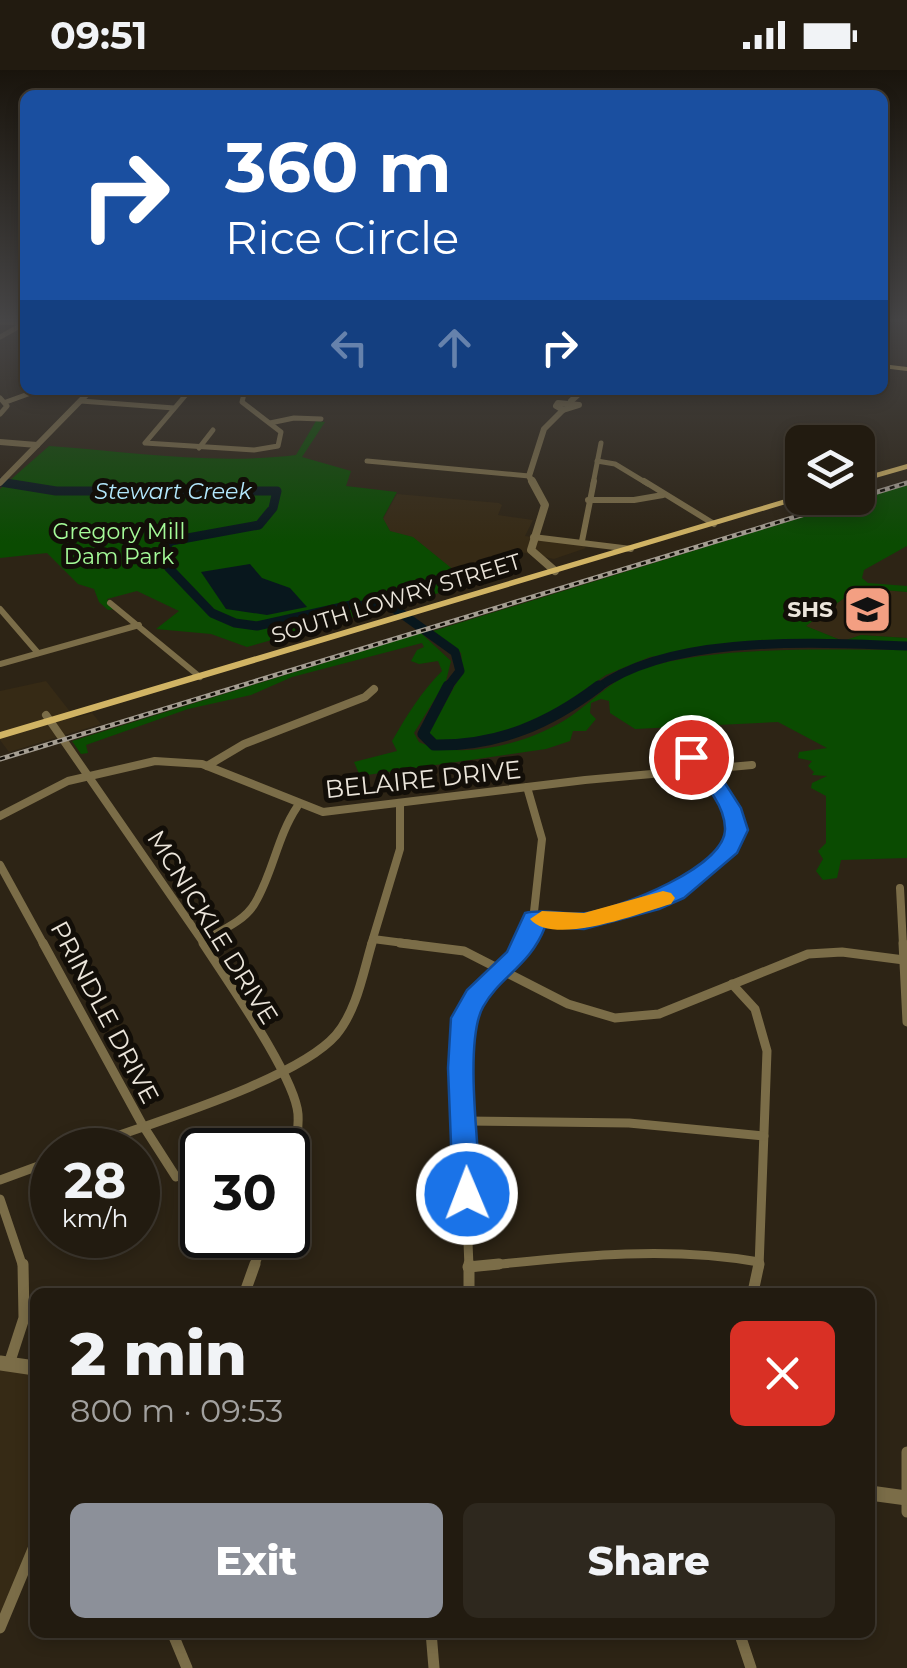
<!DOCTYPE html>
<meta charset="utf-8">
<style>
body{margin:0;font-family:Montserrat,sans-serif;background:#2e281e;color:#f1f3f6;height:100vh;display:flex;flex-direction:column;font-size:38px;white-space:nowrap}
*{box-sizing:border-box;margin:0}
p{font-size:32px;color:#a2a19f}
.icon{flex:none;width:55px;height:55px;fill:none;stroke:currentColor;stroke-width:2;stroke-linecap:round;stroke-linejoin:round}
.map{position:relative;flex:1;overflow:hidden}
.sheet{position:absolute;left:30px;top:1218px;width:845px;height:350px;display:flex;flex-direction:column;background:#221b10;border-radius:15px;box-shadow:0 5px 15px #0003,0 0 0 2px #3f3930}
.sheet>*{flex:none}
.top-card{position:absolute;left:20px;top:20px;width:868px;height:305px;border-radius:15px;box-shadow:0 5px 15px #0003,0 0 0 2px #3f3930;background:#1a4fa0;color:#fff;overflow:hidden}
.fabs{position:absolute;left:785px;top:355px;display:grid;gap:20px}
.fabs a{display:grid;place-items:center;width:90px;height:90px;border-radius:15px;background:#221b10;box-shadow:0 5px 15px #0003,0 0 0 2px #3f3930;font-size:50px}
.speed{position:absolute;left:30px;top:1058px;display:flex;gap:20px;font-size:50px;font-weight:700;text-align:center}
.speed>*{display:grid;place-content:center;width:130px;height:130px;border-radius:50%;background:#221b10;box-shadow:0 5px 15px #0003,0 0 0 2px #3f3930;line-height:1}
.speed small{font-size:25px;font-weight:400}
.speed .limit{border:5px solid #111;border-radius:15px;background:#fff;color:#111}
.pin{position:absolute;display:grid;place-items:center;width:85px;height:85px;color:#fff;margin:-42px;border:5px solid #fff;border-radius:50%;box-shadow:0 2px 10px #0007}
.me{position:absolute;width:110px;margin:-55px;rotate:359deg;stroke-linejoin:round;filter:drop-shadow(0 0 8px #0008)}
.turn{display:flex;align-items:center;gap:35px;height:210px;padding:0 40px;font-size:45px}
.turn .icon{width:130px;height:130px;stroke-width:2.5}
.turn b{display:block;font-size:70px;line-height:85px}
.lanes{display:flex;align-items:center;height:95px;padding:0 40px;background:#0003;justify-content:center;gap:50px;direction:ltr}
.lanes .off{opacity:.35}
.round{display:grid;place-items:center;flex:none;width:105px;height:105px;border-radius:15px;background:#2e281e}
.overview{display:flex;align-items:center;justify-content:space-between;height:170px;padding:0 40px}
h1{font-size:60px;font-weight:800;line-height:75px}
.button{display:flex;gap:20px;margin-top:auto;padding:20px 40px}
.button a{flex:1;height:115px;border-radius:15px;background:#8c9099;color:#fff;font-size:40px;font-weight:800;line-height:115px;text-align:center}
.button a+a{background:#2e281e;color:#f1f3f6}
.status{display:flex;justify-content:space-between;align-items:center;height:70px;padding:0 50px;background:#221b10;direction:ltr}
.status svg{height:28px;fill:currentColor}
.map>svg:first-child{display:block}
</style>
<div class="status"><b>09:51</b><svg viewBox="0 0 49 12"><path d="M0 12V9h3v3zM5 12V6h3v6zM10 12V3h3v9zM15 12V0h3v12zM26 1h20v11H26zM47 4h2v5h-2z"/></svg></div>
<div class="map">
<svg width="907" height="1598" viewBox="0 0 907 1598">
<rect width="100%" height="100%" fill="#2d2415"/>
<g fill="#362a15">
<polygon points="397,424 499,433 502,435 498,445 533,450 525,466 581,473 586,478 554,489 516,481 453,500 390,461 383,449"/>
<polygon points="858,518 907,522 907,568 861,565 843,571 805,556"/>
<polygon points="46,611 75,648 92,643 101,654 9,682 0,670 0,621"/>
<polygon points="0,1293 35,1298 35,1474 0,1558"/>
</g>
<g fill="#0a4b01">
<path d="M316,351L325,352L302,387L351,401L346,416L397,422L383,448L390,461L413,467L471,514L247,577L211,564L156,559L179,541L137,521L107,529L116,539L108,540L99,532L94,519L78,514L47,483L0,488V419L49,376C133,382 212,395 296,385Z"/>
<polygon points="907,415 907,476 864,500 862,508 868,513 907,516 907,522 858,518 806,556 843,571 861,565 907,568 907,574 735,577 650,587 606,605 531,657 456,674 432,670 428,664 463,601 461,583 433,561"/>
<path d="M421,563L451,591L446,611L414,663L419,672C462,692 534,672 571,646C594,630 614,608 641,599C717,575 826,580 907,580V788L841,790L837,808L823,810L816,801L823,789L818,781L826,773V726L811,718L812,713L827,706L812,705L814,702L808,696L812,691L798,688L799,682L827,678L778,652L635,659L610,643L609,631L601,629L591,633L590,643L596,649L586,661H573L570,671L546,679L360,706L354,692L397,681L392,671C407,645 421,622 442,601L438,591L419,594L411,591L417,580L424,577L422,573L292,607L251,625L188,639L86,675L88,683L81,684L72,671Z"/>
</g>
<polygon fill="#08171d" points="250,494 262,508 290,518 307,537 267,545 226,539 201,502"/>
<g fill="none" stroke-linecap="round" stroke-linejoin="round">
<polyline stroke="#08171d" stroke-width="6" points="0,412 12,414"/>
<g stroke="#08171d" stroke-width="9">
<polyline points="0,412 56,421 277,421 273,438 259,455 171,471 160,482 169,498 212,543 235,553 257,556 351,535 391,536 455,582 460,601 446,619"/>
<path d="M596,619C671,563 817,573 907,576"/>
</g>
<path stroke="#08171d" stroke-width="11" d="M448,616L423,664L434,675C498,676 549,654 599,616"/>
<g stroke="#7b6d48" stroke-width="5">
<polyline points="0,252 25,253"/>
<polyline points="0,267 25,253"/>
<polyline points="190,320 145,373 254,380 278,376 281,362 242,332 245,320"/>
<polyline points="0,328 7,336 0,344"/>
<polyline points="81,331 174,338"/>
<polyline points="6,332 31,323"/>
<polyline points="270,353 294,348 321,349"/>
<polyline points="199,378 213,360"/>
<polyline points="367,391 529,406"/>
<polyline points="597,391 615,394 648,414"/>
<polyline points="593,414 601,373"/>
</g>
<g stroke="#7b6d48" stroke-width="6">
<polyline points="644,411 714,454"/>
<polyline points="588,430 634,430 663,425"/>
<polyline points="533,467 631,479"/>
<polyline points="582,471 594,411"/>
<polyline points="110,533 200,607"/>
<polyline points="0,539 38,583"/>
<polyline points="0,594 139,555"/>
</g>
<g stroke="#7b6d48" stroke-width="8">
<polyline points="46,645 205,875"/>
<polyline points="207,696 244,674 365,627 374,619"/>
<polyline points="0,746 68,711 155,691 202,694 323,742 585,710 752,695"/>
<polyline points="0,795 44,875"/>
<polyline points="900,818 903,875"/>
<path d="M533,849C600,850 653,838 707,796C719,787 735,777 736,761C739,726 698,694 675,674"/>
<polyline points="373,869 419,875"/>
<path d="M203,871C220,861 245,851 255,833C273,803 277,767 297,737"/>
<polyline points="371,875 400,779 400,735"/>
<polyline points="523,875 532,860 542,769 527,717"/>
</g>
<g stroke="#7b6d48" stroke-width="9">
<polyline points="43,873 142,1054 176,1107"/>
<path d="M203,873C226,909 295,1006 298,1044C299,1066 295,1086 288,1106"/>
<polyline points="400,873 464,881 568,934 615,948 659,944 808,884 842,882 904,890"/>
<polyline points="903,873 907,952"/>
<polyline points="732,914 755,939 767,981 759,1197"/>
<polyline points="466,1051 629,1053 764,1066"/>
<path d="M78,1080C140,1056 295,1012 336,965C357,940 363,903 372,873"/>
<polyline points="0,1110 52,1091"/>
<polyline points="0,1129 23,1197"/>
<polyline points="254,1197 266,1165"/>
<polyline points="469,1197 461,998 464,949 476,926 507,900 524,873"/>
<path d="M473,1197C569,1187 663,1175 759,1192"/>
</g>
<g stroke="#7b6d48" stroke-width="11">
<polyline points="469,1194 469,1222"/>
<polyline points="468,1197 499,1194"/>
<polyline points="245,1222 255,1194"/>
<polyline points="753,1222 759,1194"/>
<polyline points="9,1294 24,1248 23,1194"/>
<polyline points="907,1382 907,1442"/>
<polyline points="0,1558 35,1474"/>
<polyline points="172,1562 187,1598"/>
<polyline points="431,1562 434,1598"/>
<polyline points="739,1562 751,1598"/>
</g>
<g stroke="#7b6d48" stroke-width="6">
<polyline points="571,331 583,320"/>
<polygon points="558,333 579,335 563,340 556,336"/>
<polyline points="0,372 37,375"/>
<polyline points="0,413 91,320"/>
<polyline points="533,414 529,406 544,359 563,340"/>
</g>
<polyline stroke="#7b6d48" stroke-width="8" points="532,411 545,435 531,480 555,501"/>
<g stroke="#7b6d48" stroke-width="15">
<polyline points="0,1293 35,1298"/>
<polyline points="870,1423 907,1428"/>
</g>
<g fill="#d1b464" fill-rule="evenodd">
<polygon points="882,294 907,297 907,301 882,298"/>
<polygon points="907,394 907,399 858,413 858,408"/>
<polygon points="799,425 802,425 802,428 806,428 0,669 0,662"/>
</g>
<defs>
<polyline id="rail" points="0,689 907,413"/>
</defs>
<use href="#rail" stroke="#a49d91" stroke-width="5"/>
<use href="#rail" stroke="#120e08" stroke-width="2.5" stroke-dasharray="5" stroke-linecap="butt"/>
</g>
<linearGradient id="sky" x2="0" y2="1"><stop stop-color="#19140c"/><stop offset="0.53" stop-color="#464546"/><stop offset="1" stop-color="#464546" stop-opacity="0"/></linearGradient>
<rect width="907" height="473" fill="url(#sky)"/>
<path fill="#1a73e8" stroke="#114b97" stroke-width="2.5" d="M691,681L714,696L741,738L748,760L737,783L684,828L659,839L584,859L545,857C530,896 500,906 483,937C464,971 479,1081 481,1124L477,1132L467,1136L457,1132L453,1124L448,998L451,948L467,920L507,882L525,843C545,838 566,846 587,843C619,838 727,797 725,758C724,729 697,707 681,687Z"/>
<path fill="#f59e0b" d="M663,821L671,823L675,828L671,834C640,843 554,877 530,849L542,841L584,843Z"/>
<defs>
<symbol id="school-square" viewBox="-11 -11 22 22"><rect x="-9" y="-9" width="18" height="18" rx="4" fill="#f39f82" stroke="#120e08"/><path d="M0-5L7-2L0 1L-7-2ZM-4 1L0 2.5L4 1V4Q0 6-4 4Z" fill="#111"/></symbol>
</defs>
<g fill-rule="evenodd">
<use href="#school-square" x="840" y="512" width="55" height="55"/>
</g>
<g text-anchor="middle" stroke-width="10" stroke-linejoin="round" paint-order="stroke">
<g font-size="22" font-style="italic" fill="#b3e8fd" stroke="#120e08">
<text x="173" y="429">Stewart Creek</text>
</g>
<g font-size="22" fill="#a5fb99" stroke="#120e08">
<text x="119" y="469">Gregory Mill<tspan x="119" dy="25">Dam Park</tspan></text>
</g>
<g font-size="22" fill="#ebe5db" stroke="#120e08">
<text transform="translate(396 528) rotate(-17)" y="8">SOUTH LOWRY STREET</text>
</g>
<g font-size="22" font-weight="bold" fill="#ebe5db" stroke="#120e08" text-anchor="end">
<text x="833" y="547">SHS</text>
</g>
<g font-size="25" fill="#ebe5db" stroke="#120e08">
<text transform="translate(423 709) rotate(-6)" y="9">BELAIRE DRIVE</text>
<text transform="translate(213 857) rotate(58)" y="9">MCNICKLE DRIVE</text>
<text transform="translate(105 942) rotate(62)" y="9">PRINDLE DRIVE</text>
</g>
</g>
</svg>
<div class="fabs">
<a><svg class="icon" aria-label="layers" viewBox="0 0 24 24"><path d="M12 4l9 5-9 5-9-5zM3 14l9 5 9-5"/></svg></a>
</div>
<div class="speed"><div>28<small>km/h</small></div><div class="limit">30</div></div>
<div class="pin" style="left:691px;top:687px;background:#d93025"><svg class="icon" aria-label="arrive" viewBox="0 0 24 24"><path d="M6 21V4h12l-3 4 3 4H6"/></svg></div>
<svg class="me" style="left:467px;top:1124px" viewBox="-20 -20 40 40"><circle r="17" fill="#1a73e8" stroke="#fff" stroke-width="3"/><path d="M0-11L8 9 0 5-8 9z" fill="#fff"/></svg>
<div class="top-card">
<div class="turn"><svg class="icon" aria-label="right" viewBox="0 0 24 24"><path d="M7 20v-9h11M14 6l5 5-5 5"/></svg><div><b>360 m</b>Rice Circle</div></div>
<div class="lanes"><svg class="icon off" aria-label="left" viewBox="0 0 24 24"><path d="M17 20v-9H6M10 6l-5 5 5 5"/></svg><svg class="icon off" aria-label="ahead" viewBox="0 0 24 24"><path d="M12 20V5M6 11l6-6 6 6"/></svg><svg class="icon" aria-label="right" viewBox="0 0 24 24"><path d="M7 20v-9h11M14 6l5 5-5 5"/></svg></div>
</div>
<section class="sheet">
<div class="overview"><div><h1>2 min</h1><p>800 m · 09:53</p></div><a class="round" style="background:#d93025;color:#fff"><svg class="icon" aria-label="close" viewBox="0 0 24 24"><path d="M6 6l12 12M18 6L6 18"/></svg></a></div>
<div class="button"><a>Exit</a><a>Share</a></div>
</section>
</div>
